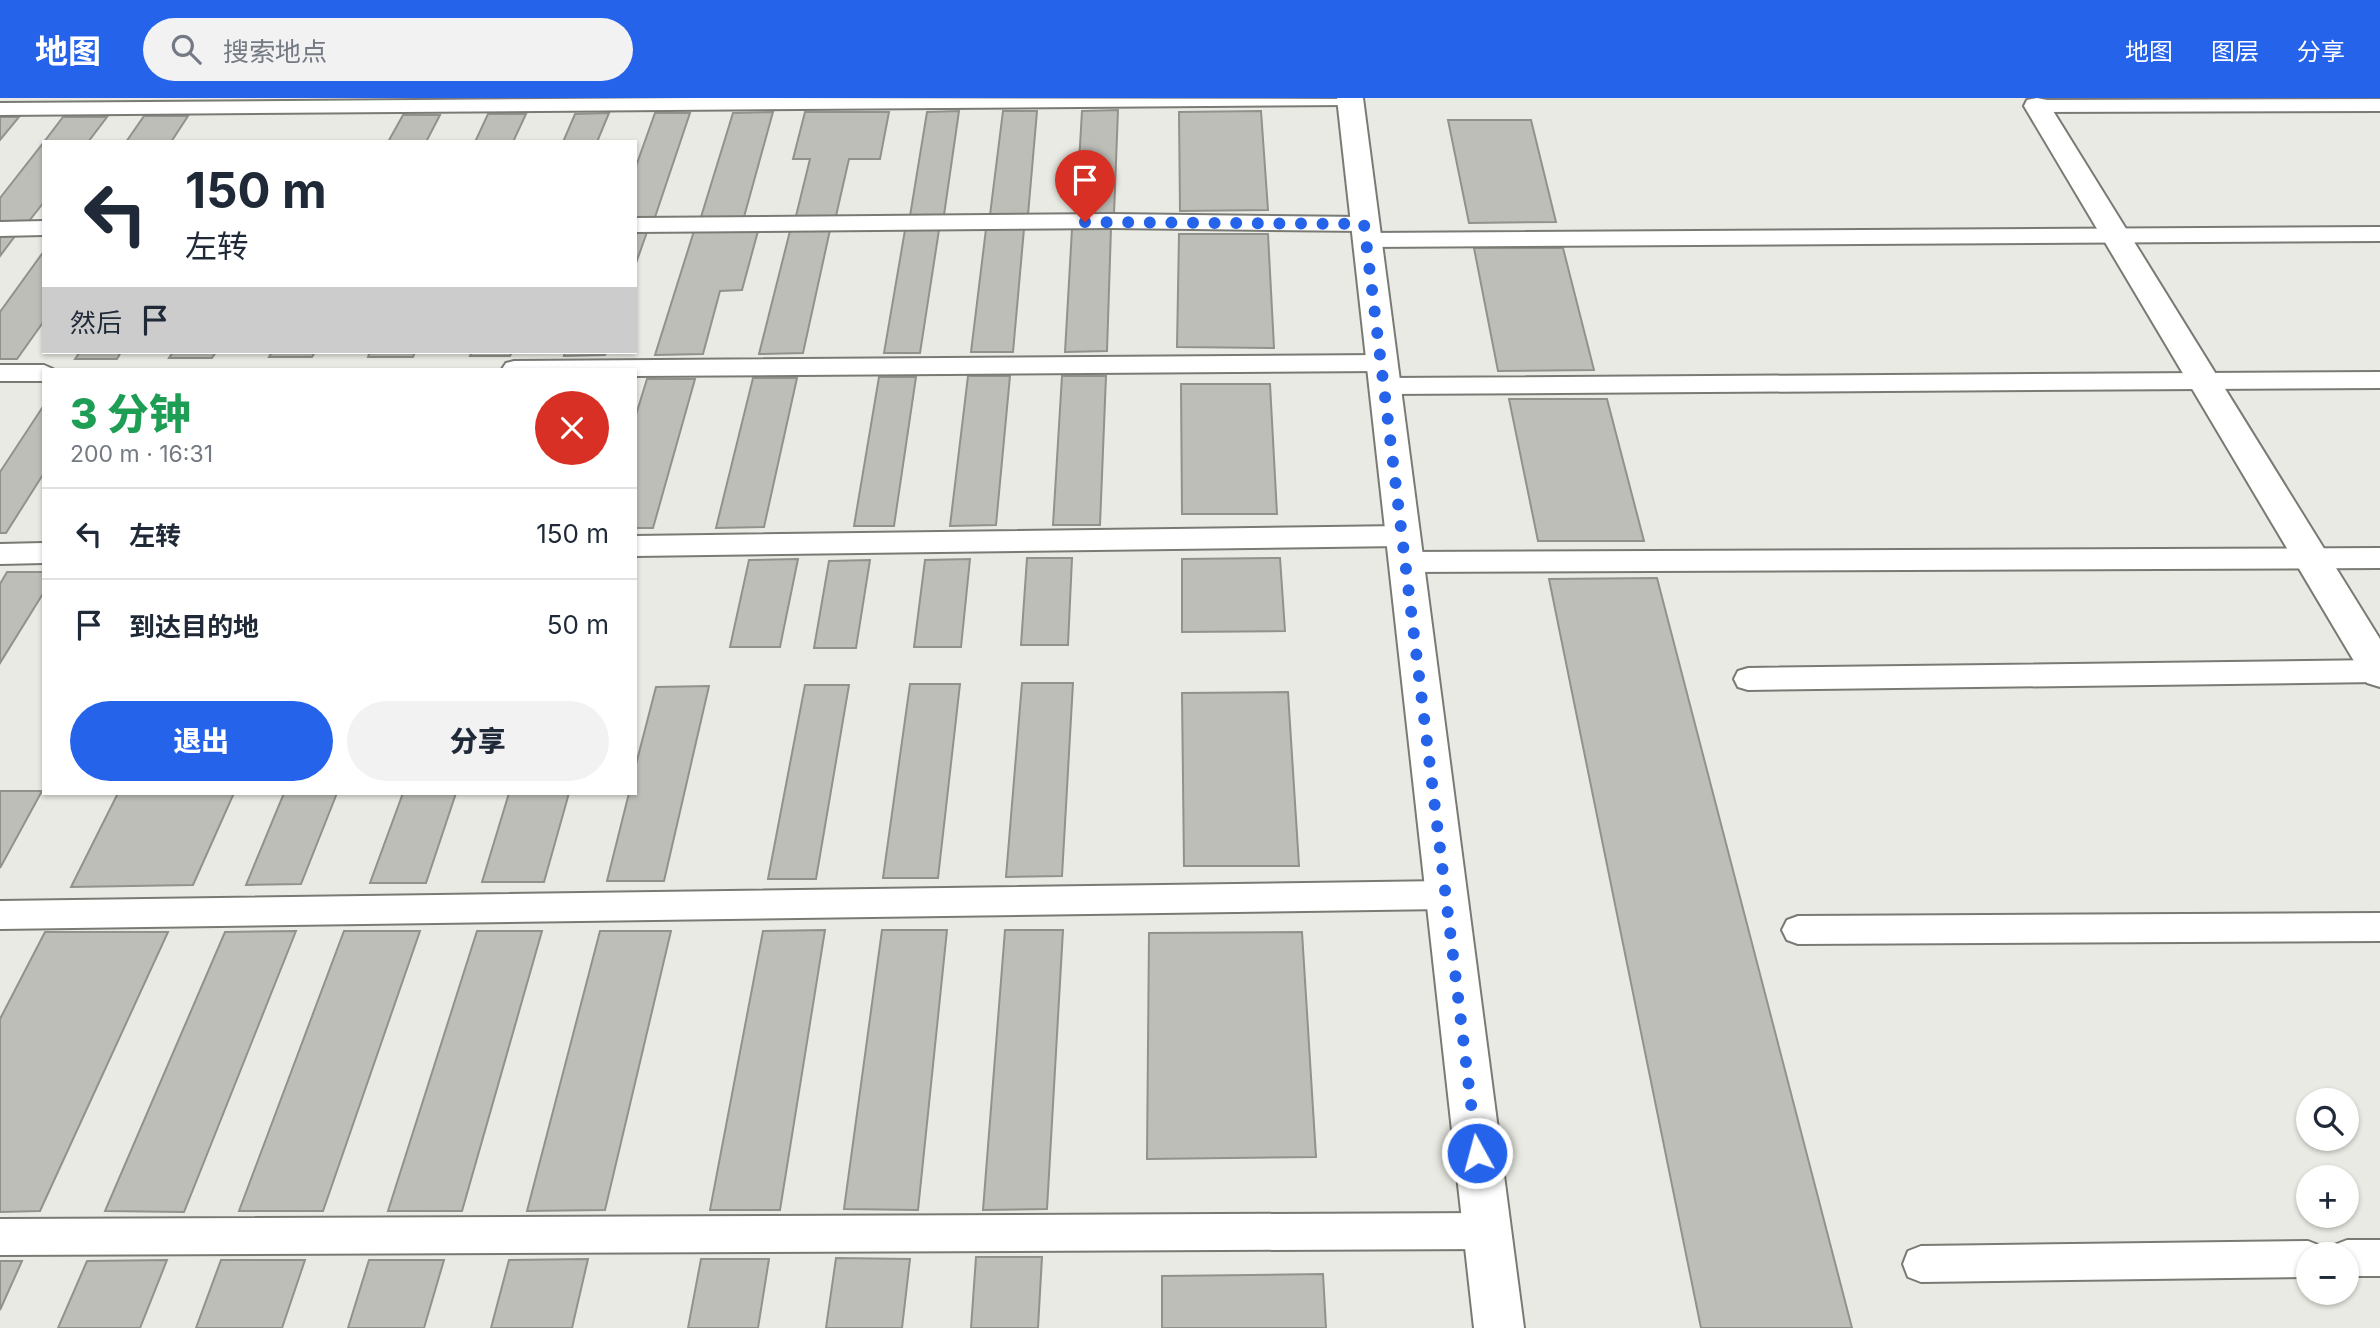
<!DOCTYPE html>
<html lang="zh">
<meta charset="utf-8">
<style>
body{margin:0;font-family:Inter,"Noto Sans SC",sans-serif;background:#f2f2f3;color:#1f2937;height:100vh;display:flex;flex-direction:column;font-size:26px;white-space:nowrap}
*{box-sizing:border-box;margin:0}
p{font-size:23px;color:#747a83}
.icon{flex:none;width:38px;height:38px;fill:none;stroke:currentColor;stroke-width:2;stroke-linecap:round;stroke-linejoin:round}
.map{position:relative;flex:1;overflow:hidden}
.sheet{position:absolute;left:42px;top:270px;width:595px;height:427px;display:flex;flex-direction:column;background:#fff;border-radius:0px;box-shadow:0 2px 5px #0004}
.sheet>*{flex:none}
.guide{position:absolute;left:42px;top:42px;width:595px;height:214px;border-radius:0px;box-shadow:0 2px 5px #0004;background:#fff;color:#1f2937;overflow:hidden}
.tools{position:absolute;left:2296px;top:990px;display:grid;gap:14px}
.tools a{display:grid;place-items:center;width:63px;height:63px;border-radius:50%;background:#fff;box-shadow:0 2px 5px #0004;font-size:35px}
.pin{position:absolute;display:grid;place-items:center;width:60px;height:60px;color:#fff;margin:-72px -30px;border-radius:50% 50% 50% 0;rotate:-45deg;box-shadow:0 0 7px #0007}
.pin .icon{rotate:45deg}
.me{position:absolute;width:77px;margin:-38px;rotate:353deg;stroke-linejoin:round;filter:drop-shadow(0 0 5px #0008)}
.turn{display:flex;align-items:center;gap:24px;height:147px;padding:0 28px;font-size:32px}
.turn .icon{width:91px;height:91px;stroke-width:2.5}
.turn b{display:block;font-size:49px;line-height:60px}
.then{display:flex;align-items:center;height:66px;padding:0 28px;background:#0003;gap:14px;font-size:26px}
.round{display:grid;place-items:center;flex:none;width:74px;height:74px;border-radius:37px;background:#f2f2f3}
.head{display:flex;align-items:center;justify-content:space-between;height:119px;padding:0 28px}
h1{font-size:42px;font-weight:800;line-height:52px;color:#1e9e55}
.cta{display:flex;gap:14px;margin-top:auto;padding:14px 28px}
.cta a{flex:1;height:80px;border-radius:42px;background:#2563eb;color:#fff;font-size:28px;font-weight:800;line-height:80px;text-align:center}
.cta a+a{background:#f2f2f3;color:#1f2937}
ul{padding:0;list-style:none}
li{display:flex;align-items:center;gap:21px;height:91px;padding:0 28px;border-top:2px solid #e0e1e3}
li div{flex:1}
li b{display:block;font-size:26px}
li em{font-style:normal}
header{display:flex;align-items:center;gap:42px;box-sizing:border-box;height:98px;padding:0 35px;background:#2563eb;color:#fff}
header strong{font-size:33px}
nav{display:flex;gap:38px;margin-inline-start:auto;font-size:24px}
.search{width:490px;height:63px;background:#f2f2f3;display:flex;align-items:center;gap:18px;box-sizing:border-box;padding:0 24px;border-radius:38px;color:#747a83;font-size:26px}
.map>svg:first-child{display:block}
</style>
<header>
<strong>地图</strong>
<div class="search"><svg class="icon" aria-label="search" viewBox="0 0 24 24"><circle cx="10" cy="10" r="6"/><path d="M15 15l6 6"/></svg>搜索地点</div>
<nav><a>地图</a><a>图层</a><a>分享</a></nav>
</header>
<div class="map">
<svg width="2380" height="1230" viewBox="0 0 2380 1230">
<rect width="100%" height="100%" fill="#eaeae4"/>
<g fill="#bebeb8" stroke="#92928c" stroke-width="2">
<polygon points="1118,12 1114,116 1076,117 1082,13"/>
<polygon points="959,13 944,117 910,118 927,14"/>
<polygon points="1003,13 1037,13 1028,117 990,117"/>
<polygon points="1261,13 1268,112 1180,113 1179,14"/>
<polygon points="773,14 744,119 701,119 733,15"/>
<polygon points="805,14 889,14 880,61 849,61 836,118 796,118 810,61 793,61"/>
<polygon points="609,15 597,44 563,44 575,16"/>
<polygon points="655,15 690,15 655,119 635,119 635,71"/>
<polygon points="488,16 526,16 513,44 475,44"/>
<polygon points="403,17 440,17 426,44 388,44"/>
<polygon points="144,18 188,18 171,44 126,44"/>
<polygon points="0,19 19,19 0,42"/>
<polygon points="63,19 107,19 88,44 44,44"/>
<polygon points="1448,22 1531,22 1556,124 1469,125"/>
<polygon points="44,44 44,104 29,123 0,124 0,100"/>
<polygon points="1111,130 1107,253 1065,254 1072,131"/>
<polygon points="986,131 1024,131 1013,254 971,254"/>
<polygon points="830,132 803,255 759,256 790,133"/>
<polygon points="905,132 939,132 920,255 884,255"/>
<polygon points="694,133 758,133 742,192 720,193 703,256 655,257"/>
<polygon points="635,134 647,134 635,168"/>
<polygon points="1179,136 1268,136 1274,250 1177,249"/>
<polygon points="0,138 15,138 0,158"/>
<polygon points="1474,150 1563,150 1594,272 1498,273"/>
<polygon points="44,153 44,223 17,261 0,261 0,214"/>
<polygon points="80,254 121,254 117,261 75,261"/>
<polygon points="173,254 216,254 212,260 169,260"/>
<polygon points="272,254 315,254 312,259 269,259"/>
<polygon points="370,254 415,254 413,259 368,259"/>
<polygon points="472,254 512,254 510,258 470,258"/>
<polygon points="565,254 606,254 605,257 564,258"/>
<polygon points="968,278 1010,278 996,427 950,428"/>
<polygon points="1062,278 1106,278 1100,427 1053,427"/>
<polygon points="879,279 916,279 894,428 854,428"/>
<polygon points="753,280 797,280 764,429 716,430"/>
<polygon points="647,281 695,281 653,430 635,430 635,320"/>
<polygon points="1181,286 1270,286 1277,416 1182,416"/>
<polygon points="1509,301 1607,301 1644,443 1538,443"/>
<polygon points="44,307 44,375 6,435 0,435 0,374"/>
<polygon points="1027,460 1072,460 1068,547 1021,547"/>
<polygon points="1280,460 1285,533 1182,534 1182,461"/>
<polygon points="798,461 780,549 730,549 749,462"/>
<polygon points="970,461 961,549 914,549 925,462"/>
<polygon points="870,462 856,550 814,550 829,463"/>
<polygon points="7,474 44,474 44,494 0,565 0,486"/>
<polygon points="1657,480 1852,1230 1701,1230 1549,481"/>
<polygon points="1022,585 1073,585 1062,778 1006,779"/>
<polygon points="910,586 960,586 938,780 883,780"/>
<polygon points="805,587 849,587 816,781 768,781"/>
<polygon points="709,588 664,783 607,783 629,695 635,695 635,670 656,589"/>
<polygon points="1288,594 1299,768 1184,768 1182,595"/>
<polygon points="0,693 42,693 0,770"/>
<polygon points="118,695 234,695 193,787 71,789"/>
<polygon points="284,695 337,695 301,786 246,787"/>
<polygon points="403,695 456,695 426,785 370,785"/>
<polygon points="509,695 569,695 544,784 482,784"/>
<polygon points="825,832 780,1112 710,1112 763,833"/>
<polygon points="882,832 947,832 918,1112 844,1111"/>
<polygon points="1005,832 1063,832 1047,1111 983,1112"/>
<polygon points="296,833 184,1114 105,1113 225,834"/>
<polygon points="344,833 420,833 323,1113 239,1113"/>
<polygon points="477,833 542,833 462,1113 388,1113"/>
<polygon points="600,833 671,833 605,1112 527,1113"/>
<polygon points="45,834 168,834 40,1113 0,1114 0,921"/>
<polygon points="1302,834 1316,1059 1147,1061 1149,835"/>
<polygon points="976,1159 1042,1159 1038,1230 971,1230"/>
<polygon points="836,1160 910,1161 902,1230 826,1230"/>
<polygon points="588,1161 572,1230 491,1230 509,1162"/>
<polygon points="701,1161 769,1161 758,1230 688,1230"/>
<polygon points="167,1162 140,1230 58,1230 87,1163"/>
<polygon points="221,1162 305,1162 282,1230 196,1230"/>
<polygon points="369,1162 444,1162 424,1230 348,1230"/>
<polygon points="0,1163 22,1163 0,1212"/>
<polygon points="1323,1176 1326,1230 1162,1230 1162,1178"/>
</g>
<g fill="none" stroke-linecap="round" stroke-linejoin="round">
<defs>
<g id="lane">
<polygon points="694,0 1360,1 1350,7 0,17 0,5"/>
<polygon points="2380,1 2380,13 2037,14 2027,8 2037,2"/>
<polygon points="1111,116 1364,119 1371,121 1375,126 1371,131 1364,133 1111,130 635,134 635,120"/>
<polygon points="44,123 44,137 0,138 0,124"/>
<polygon points="2380,129 2380,143 1367,149 1359,147 1356,142 1359,137 1367,135"/>
<polygon points="1381,257 1389,259 1393,265 1389,271 1381,273 635,278 635,271 502,271 506,265 514,263"/>
<polygon points="0,267 44,267 53,271 44,271 44,283 0,283"/>
<polygon points="2380,274 2380,290 1384,296 1376,294 1372,288 1376,282 1384,280"/>
<polygon points="1402,428 1411,431 1415,438 1411,445 1402,448 635,458 635,438"/>
<polygon points="44,445 44,465 0,466 0,446"/>
<polygon points="2380,450 2380,470 1405,474 1396,471 1392,464 1396,457 1405,454"/>
<polygon points="2380,562 2379,584 1748,592 1738,589 1734,581 1738,573 1748,570"/>
<polygon points="1445,783 1456,787 1460,797 1456,807 1445,811 0,831 0,803"/>
<polygon points="2380,815 2380,843 1798,846 1787,842 1782,832 1787,822 1798,818"/>
<polygon points="1487,1115 1499,1121 1505,1133 1499,1145 1487,1151 0,1157 0,1121"/>
<polygon points="2347,1142 2380,1142 2380,1178 2347,1178 2347,1157 2331,1157 2334,1147"/>
<polygon points="2308,1143 2321,1148 2324,1157 2308,1157 2308,1179 1921,1184 1908,1179 1903,1166 1908,1153 1921,1148"/>
</g>
<polygon id="street" points="2037,0 2047,2 2050,8 2380,541 2380,589 2367,585 2024,8 2027,2"/>
<polygon id="secondary" points="1337,0 1363,0 1524,1230 1474,1230"/>
</defs>
<use href="#lane" stroke="#7a7a74" stroke-width="4"/>
<use href="#street" stroke="#7a7a74" stroke-width="4"/>
<use href="#secondary" stroke="#7a7a74" stroke-width="4"/>
<use href="#lane" fill="#fff" fill-rule="evenodd"/>
<use href="#street" fill="#fff" fill-rule="evenodd"/>
<use href="#secondary" fill="#fff" fill-rule="evenodd"/>
</g>
<g fill="none" stroke-linecap="round" stroke-linejoin="round">
<polyline stroke="#2563eb" stroke-width="12" stroke-dasharray="0 21.6" points="1085,124 1364,126 1477,1055"/>
</g>
</svg>
<div class="tools">
<a><svg class="icon" aria-label="search" viewBox="0 0 24 24"><circle cx="10" cy="10" r="6"/><path d="M15 15l6 6"/></svg></a>
<a>+</a>
<a>−</a>
</div>
<div class="pin" style="left:1085px;top:124px;background:#d93025"><svg class="icon" aria-label="arrive" viewBox="0 0 24 24"><path d="M6 21V4h12l-3 4 3 4H6"/></svg></div>
<svg class="me" style="left:1477px;top:1055px" viewBox="-20 -20 40 40"><circle r="17" fill="#2563eb" stroke="#fff" stroke-width="3"/><path d="M0-11L8 9 0 5-8 9z" fill="#fff"/></svg>
<div class="guide">
<div class="turn"><svg class="icon" aria-label="left" viewBox="0 0 24 24"><path d="M17 20v-9H6M10 6l-5 5 5 5"/></svg><div><b>150 m</b>左转</div></div>
<div class="then">然后<svg class="icon" aria-label="arrive" viewBox="0 0 24 24"><path d="M6 21V4h12l-3 4 3 4H6"/></svg></div>
</div>
<section class="sheet">
<div class="head"><div><h1>3 分钟</h1><p>200 m · 16:31</p></div><a class="round" style="background:#d93025;color:#fff"><svg class="icon" aria-label="close" viewBox="0 0 24 24"><path d="M6 6l12 12M18 6L6 18"/></svg></a></div>
<ul>
<li><svg class="icon" aria-label="left" viewBox="0 0 24 24"><path d="M17 20v-9H6M10 6l-5 5 5 5"/></svg><div><b>左转</b></div><em>150 m</em></li>
<li><svg class="icon" aria-label="arrive" viewBox="0 0 24 24"><path d="M6 21V4h12l-3 4 3 4H6"/></svg><div><b>到达目的地</b></div><em>50 m</em></li>
</ul>
<div class="cta"><a>退出</a><a>分享</a></div>
</section>
</div>
